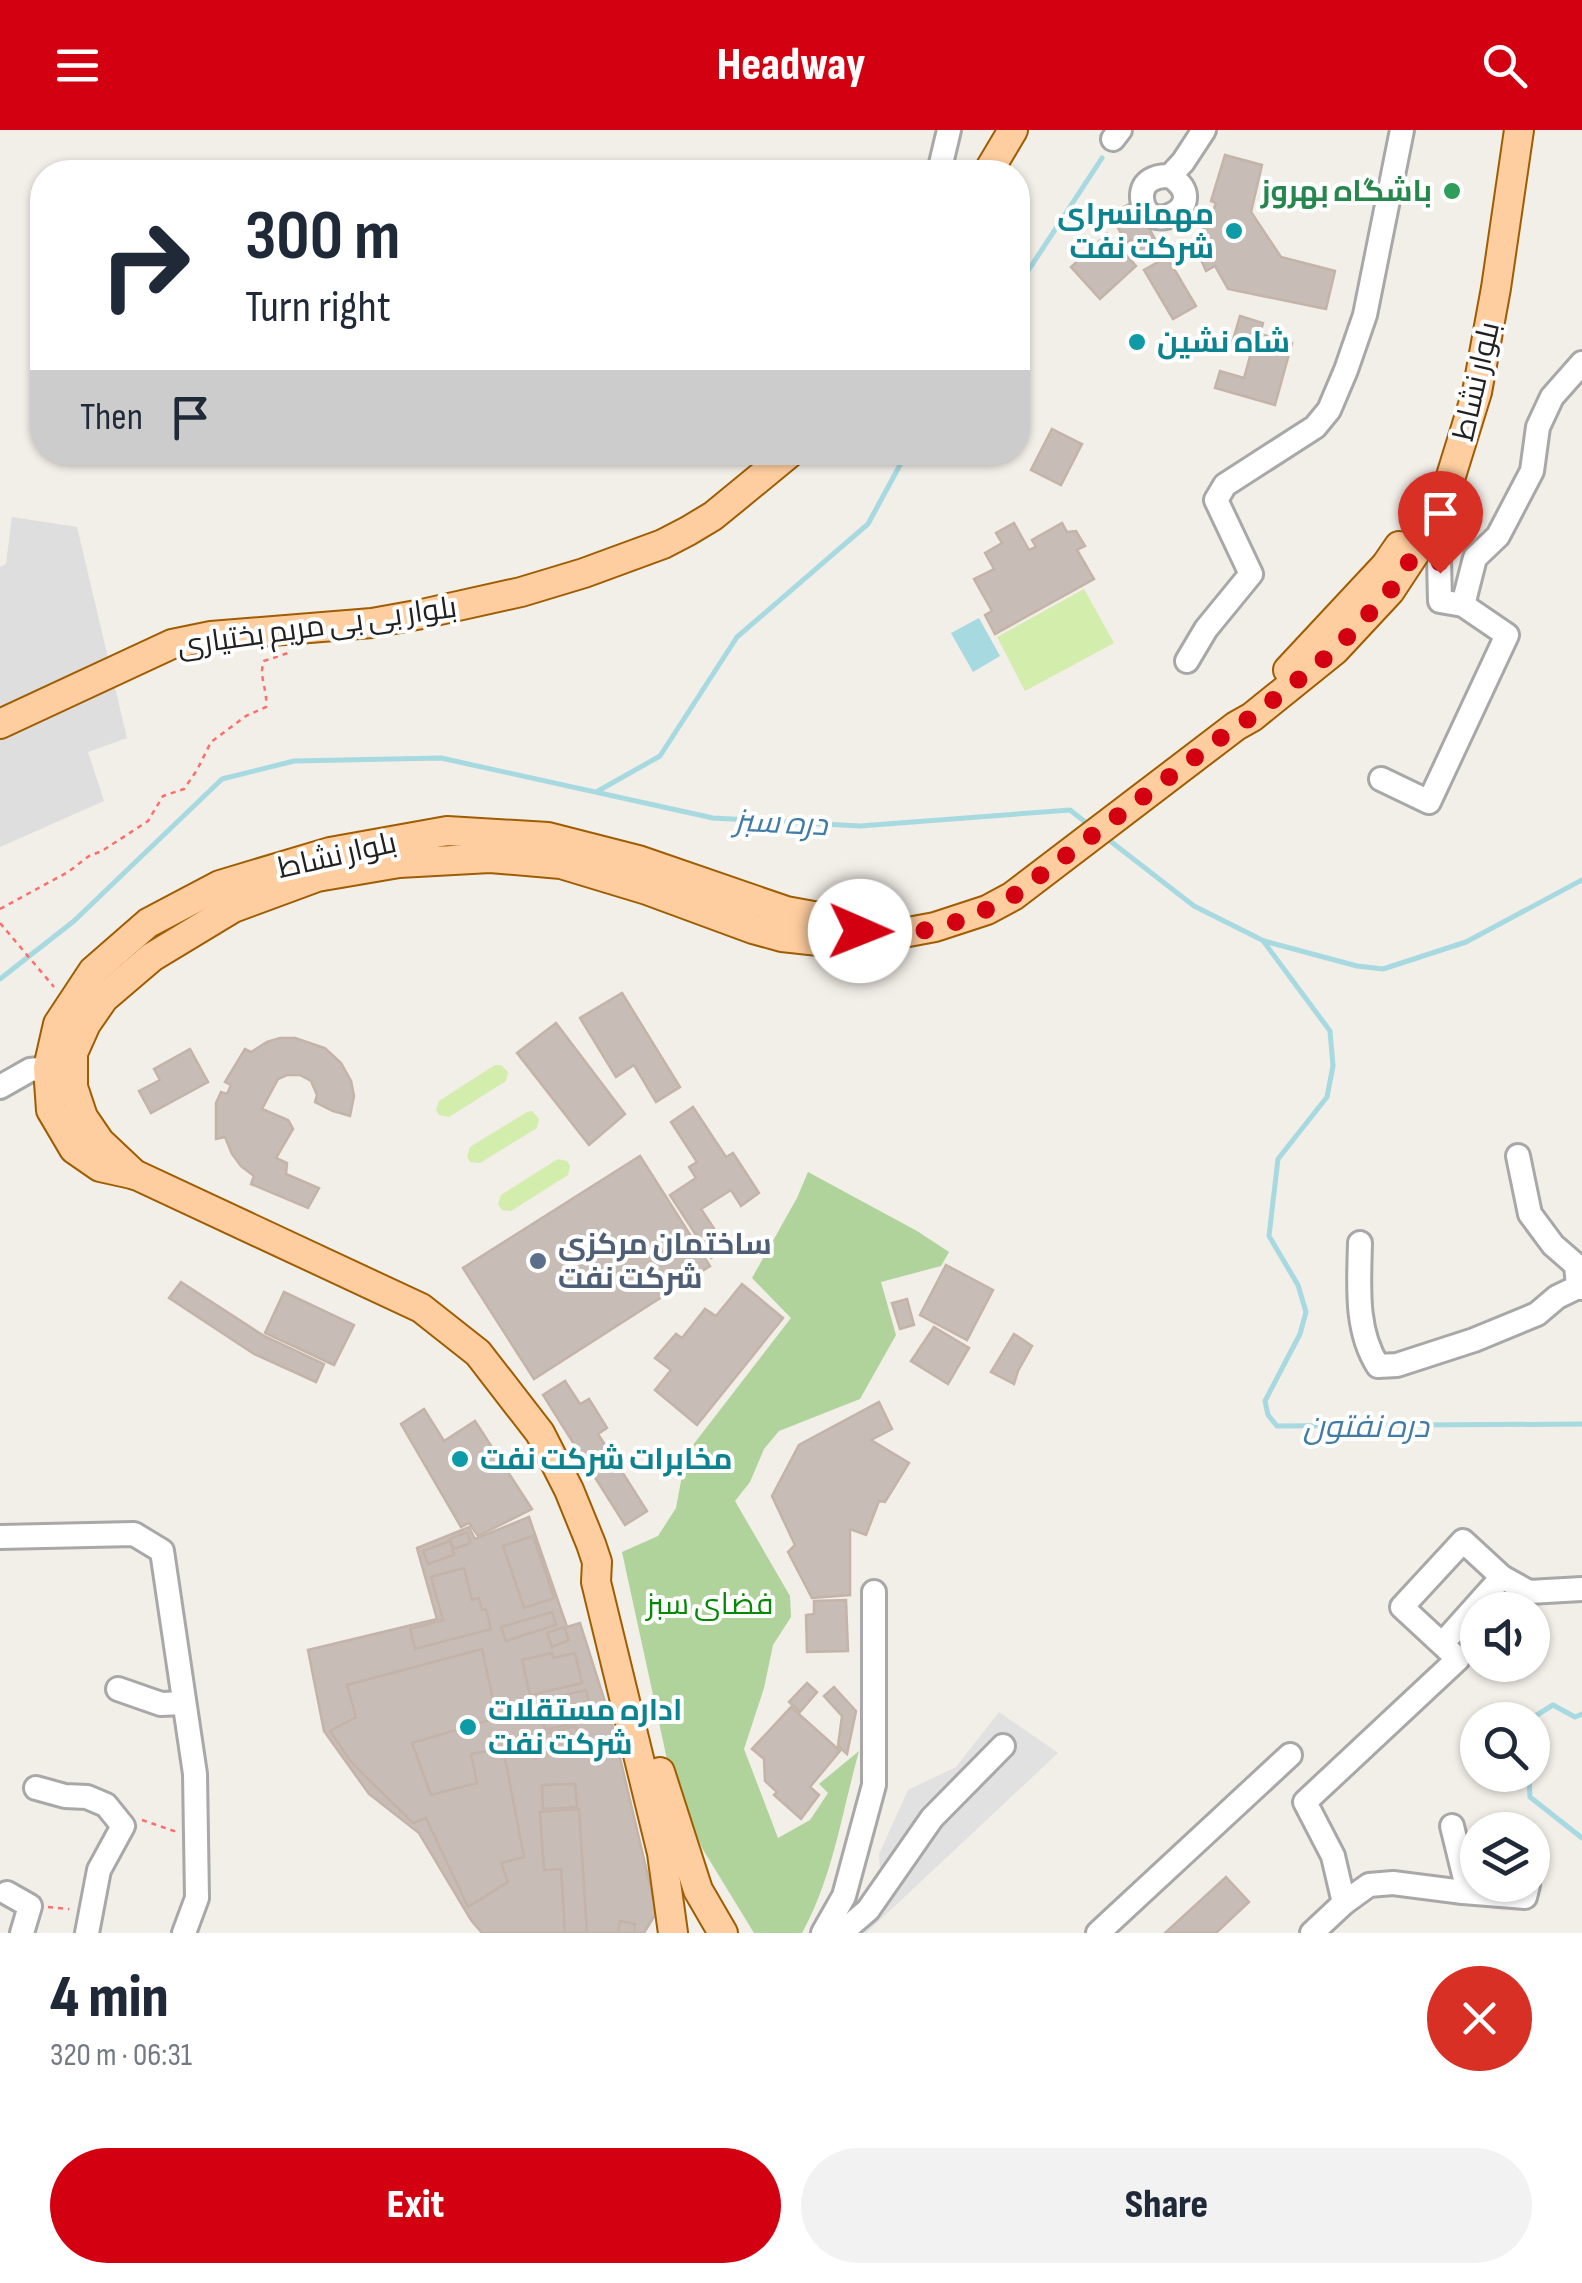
<!DOCTYPE html>
<meta charset="utf-8">
<style>
body{margin:0;font-family:"Sofia Sans Condensed",Cairo,sans-serif;background:#f2f2f3;color:#1f2937;height:100vh;display:flex;flex-direction:column;font-size:38px;white-space:nowrap}
*{box-sizing:border-box;margin:0}
p{font-size:32px;color:#747a83}
.icon{flex:none;width:55px;height:55px;fill:none;stroke:currentColor;stroke-width:2;stroke-linecap:round;stroke-linejoin:round}
.map{position:relative;height:1803px;overflow:hidden}
.drawer{display:flex;flex-direction:column;background:#fff;flex:1}
.drawer>*{flex:none}
.guide{position:absolute;left:30px;top:30px;width:1000px;height:305px;border-radius:40px;box-shadow:0 2px 8px #0004;background:#fff;color:#1f2937;overflow:hidden}
.controls{position:absolute;left:1460px;top:1462px;display:grid;gap:20px}
.controls a{display:grid;place-items:center;width:90px;height:90px;border-radius:50%;background:#fff;box-shadow:0 2px 8px #0004;font-size:50px}
.pin{position:absolute;display:grid;place-items:center;width:85px;height:85px;color:#fff;margin:-102px -42px;border-radius:50% 50% 50% 0;rotate:-45deg;box-shadow:0 0 10px #0007}
.pin .icon{rotate:45deg}
.me{position:absolute;width:110px;margin:-55px;rotate:91deg;stroke-linejoin:round;filter:drop-shadow(0 0 8px #0008)}
.turn{display:flex;align-items:center;gap:35px;height:210px;padding:0 50px;font-size:45px}
.turn .icon{width:130px;height:130px;stroke-width:2.5}
.turn b{display:block;font-size:70px;line-height:85px}
.then{display:flex;align-items:center;height:95px;padding:0 50px;background:#0003;gap:20px;font-size:38px}
.round{display:grid;place-items:center;flex:none;width:105px;height:105px;border-radius:52px;background:#f2f2f3}
.head{display:flex;align-items:center;justify-content:space-between;height:170px;padding:0 50px}
h1{font-size:60px;font-weight:800;line-height:75px}
.button{display:flex;gap:20px;margin-top:auto;padding:20px 50px}
.button a{flex:1;height:115px;border-radius:60px;background:#d30012;color:#fff;font-size:40px;font-weight:800;line-height:115px;text-align:center}
.button a+a{background:#f2f2f3;color:#1f2937}
header{display:flex;justify-content:space-between;align-items:center;height:130px;padding:0 50px;background:#d30012;color:#fff;font-size:45px;font-weight:800}
.map>svg:first-child{display:block}
</style>
<header><svg class="icon" aria-label="menu" viewBox="0 0 24 24"><path d="M4 6h16M4 12h16M4 18h16"/></svg>Headway<svg class="icon" aria-label="search" viewBox="0 0 24 24"><circle cx="10" cy="10" r="6"/><path d="M15 15l6 6"/></svg></header>
<div class="map">
<svg width="1582" height="1803" viewBox="0 0 1582 1803">
<rect width="100%" height="100%" fill="#f2eee8"/>
<polygon fill="#dfdede" points="12,387 77,397 127,608 88,622 104,671 0,717 0,437 6,434"/>
<g fill="#d2edac">
<polygon points="1084,459 1114,513 1025,561 997,507"/>
<polygon points="495,935 501,935 508,942 506,951 449,987 439,985 436,980 439,971"/>
<polygon points="532,981 539,989 537,998 480,1033 470,1032 467,1027 470,1017 527,982"/>
<polygon points="558,1029 567,1031 570,1036 568,1045 511,1081 502,1080 498,1074 501,1065"/>
</g>
<path fill="#b0d39b" d="M808,1042L917,1101L949,1122L941,1136L881,1152L896,1205L860,1269L779,1301L764,1319L750,1352L735,1371L790,1466L791,1487L773,1515L764,1558L744,1619L778,1708L810,1690L828,1663L819,1654L859,1621C842,1682 833,1747 802,1803H754L702,1718L668,1634L622,1422L658,1406L676,1378L686,1324L791,1188L752,1148L797,1068Z"/>
<polygon fill="#e1e1e1" points="999,1582 1058,1623 866,1803 830,1803 881,1753 879,1724 908,1660 956,1637"/>
<polygon fill="#a7d9e1" points="979,488 1000,526 973,542 951,503"/>
<g fill="none" stroke-linecap="round" stroke-linejoin="round">
<g stroke="#a7d9e1" stroke-width="5">
<polyline points="1018,162 1024,147 1102,28"/>
<polyline points="598,661 660,626 737,507 868,394 907,322"/>
<polyline points="1105,707 1194,776 1264,811 1357,836 1383,839 1466,812 1582,750"/>
<polyline points="1264,812 1330,901 1333,936 1327,967 1278,1029 1269,1106 1298,1155 1306,1182 1300,1204 1265,1271 1268,1285 1277,1296 1582,1294"/>
<polyline points="0,849 74,791 222,649 294,631 441,628 713,688 860,696 1070,680 1089,695"/>
<polyline points="1532,1590 1532,1588 1553,1575 1575,1587 1582,1584"/>
<polyline points="1529,1645 1530,1667 1582,1708"/>
</g>
</g>
<g fill="#c7bdb6" stroke="#c4b3a9" stroke-width="2.5">
<polygon points="1225,25 1262,35 1251,82 1281,127 1335,141 1326,179 1228,159 1215,136 1206,141 1195,116 1201,110 1205,91 1210,90 1216,73 1211,71"/>
<polygon points="1135,71 1159,117 1140,127 1131,110 1126,113 1117,96 1124,92 1118,80"/>
<polygon points="1107,104 1136,136 1100,169 1071,137"/>
<polygon points="1167,127 1196,176 1173,189 1144,140"/>
<polygon points="1240,186 1263,193 1260,204 1292,213 1275,275 1215,258 1220,241 1244,248 1251,223 1231,217"/>
<polygon points="1052,299 1082,314 1061,355 1031,340"/>
<polygon points="1014,393 1029,420 1036,417 1032,410 1062,393 1067,402 1076,401 1085,416 1077,420 1094,449 995,504 985,485 992,481 974,449 994,439 985,423 1002,413 996,403"/>
<polygon points="622,863 680,957 656,972 634,935 616,947 580,888"/>
<polygon points="556,893 625,984 589,1015 517,923"/>
<polygon points="280,908 295,908 325,918 341,933 351,951 354,966 350,986 333,981 315,972 317,965 311,951 300,945 287,945 278,949 262,979 288,990 291,995 293,999 276,1028 287,1033 286,1044 319,1058 308,1078 251,1054 254,1046 241,1036 232,1024 225,1007 216,1009 216,973 221,962 227,964 231,955 225,952 245,919 251,922 267,912"/>
<polygon points="190,919 208,952 151,983 139,961 160,950 154,939"/>
<polygon points="693,977 726,1027 733,1023 759,1063 741,1076 731,1060 701,1079 727,1118 711,1128 670,1065 696,1048 689,1037 697,1032 671,992"/>
<polygon points="640,1026 710,1136 534,1249 463,1138"/>
<polygon points="946,1135 993,1160 967,1210 920,1185"/>
<polygon points="181,1152 264,1206 324,1234 316,1252 254,1224 169,1168"/>
<polygon points="742,1154 783,1188 697,1295 655,1260 671,1240 655,1228 676,1204 682,1208 705,1179 716,1186"/>
<polygon points="284,1162 354,1195 334,1235 265,1203"/>
<polygon points="907,1169 914,1195 900,1199 892,1173"/>
<polygon points="934,1197 969,1218 948,1254 911,1231"/>
<polygon points="1014,1204 1032,1216 1018,1241 1014,1254 991,1242"/>
<polygon points="565,1251 580,1274 589,1269 607,1298 598,1304 647,1381 625,1395 543,1265"/>
<polygon points="879,1272 892,1299 871,1310 909,1333 885,1372 879,1371 866,1405 850,1399 850,1465 812,1468 788,1422 795,1415 772,1366 799,1315"/>
<polygon points="424,1279 444,1311 475,1291 532,1379 478,1406 469,1393 461,1397 401,1294"/>
<polygon points="529,1387 567,1497 580,1493 612,1594 655,1776 655,1785 644,1803 482,1803 471,1790 419,1703 369,1664 324,1601 308,1520 437,1489 417,1418 469,1397 475,1409"/>
<polygon points="467,1402 471,1413 454,1419 450,1409"/>
<polygon points="533,1406 554,1468 524,1478 503,1416"/>
<polygon points="450,1411 454,1425 428,1434 423,1421"/>
<polygon points="464,1438 472,1470 479,1468 482,1480 486,1479 491,1499 415,1519 410,1499 443,1490 431,1447"/>
<polygon points="846,1470 848,1521 807,1522 806,1485 814,1484 814,1471"/>
<polygon points="552,1482 556,1495 506,1511 501,1497"/>
<polygon points="564,1497 569,1510 552,1517 547,1503"/>
<polygon points="482,1519 497,1588 412,1613 431,1665 477,1653 471,1624 503,1618 524,1727 501,1733 508,1752 468,1777 426,1688 413,1693 351,1632 330,1601 356,1587 347,1555"/>
<polygon points="552,1523 553,1528 575,1523 582,1553 530,1565 522,1530"/>
<polygon points="807,1553 817,1562 800,1582 789,1572"/>
<polygon points="834,1557 856,1581 847,1624 838,1616 842,1586 824,1566"/>
<polygon points="586,1560 593,1589 545,1600 538,1571"/>
<polygon points="791,1577 840,1621 810,1657 819,1665 801,1689 774,1665 777,1662 765,1651 764,1629 752,1619"/>
<polygon points="576,1596 581,1616 535,1628 529,1608"/>
<polygon points="575,1654 577,1677 543,1679 542,1655"/>
<polygon points="579,1679 587,1803 565,1803 561,1739 544,1740 540,1682"/>
<polygon points="1226,1747 1249,1772 1216,1803 1165,1803"/>
<polygon points="620,1791 635,1794 634,1803 618,1803"/>
</g>
<g fill="none" stroke-linecap="round" stroke-linejoin="round">
<defs>
<g id="minor">
<polyline points="1113,9 1120,0"/>
<polyline points="939,42 949,0"/>
<path d="M1170,46C1215,75 1145,110 1142,68C1141,51 1156,45 1170,46L1183,32L1204,0"/>
<polyline points="1463,475 1475,428 1498,406 1532,341 1538,297 1552,267 1582,233"/>
<polyline points="1187,531 1206,499 1251,444 1216,370 1225,355 1315,297 1329,280 1346,240 1365,185 1402,0"/>
<polyline points="1381,649 1429,672 1507,505 1463,475 1440,471 1438,388"/>
<polyline points="0,957 30,940 48,938"/>
<polyline points="1518,1026 1530,1084 1553,1115 1576,1135 1578,1157"/>
<path d="M1360,1113C1359,1155 1355,1200 1378,1236L1397,1235L1474,1210L1537,1184L1557,1167L1578,1157L1582,1158"/>
<polyline points="0,1407 134,1404 162,1421 195,1644 197,1768 184,1803"/>
<polyline points="1502,1447 1529,1462 1582,1459"/>
<polyline points="118,1559 161,1574 184,1573"/>
<polyline points="36,1658 65,1666 87,1667 106,1675 123,1696 99,1740 87,1803"/>
<polyline points="1452,1696 1465,1749 1463,1762"/>
<polyline points="1532,1735 1533,1735"/>
<polyline points="7,1763 30,1776 22,1803"/>
<polyline points="1344,1773 1369,1755 1393,1753 1463,1762 1525,1767 1528,1755"/>
<polyline points="823,1803 844,1766 874,1655 874,1462"/>
<polyline points="841,1803 868,1780 932,1688 1003,1616"/>
<polyline points="1098,1803 1290,1625"/>
<polyline points="1312,1803 1344,1773 1333,1726 1305,1672 1458,1529 1402,1477 1463,1411 1502,1447 1442,1514"/>
</g>
<g id="major">
<polyline points="988,42 1013,0"/>
<polyline points="1288,540 1386,435 1399,416"/>
<polyline points="0,594 172,514 211,506 372,493 422,484 521,462 584,443 663,414 688,401 713,386 791,322"/>
<polyline points="135,1045 100,1012 83,987 73,957 73,923 86,894 104,868 152,827 233,778 317,747 399,733 490,728 561,734 647,760 753,799 782,807 828,812 861,801"/>
<polyline points="660,1642 698,1760 723,1803"/>
<polyline points="673,1803 662,1723 596,1452 597,1432 591,1414 569,1360 540,1303 478,1223 421,1178 136,1045 100,1037 74,1019 51,980 48,938 58,894 93,841 148,793 220,755 330,722 447,701 548,707 638,730 786,781 830,789 861,801 903,803 935,797 987,780 1013,766 1236,596 1252,587 1335,520 1390,461 1438,388 1477,262 1496,158 1519,0"/>
</g>
</defs>
<use href="#minor" stroke="#a8a8a8" stroke-width="28"/>
<use href="#major" stroke="#9f5d00" stroke-width="32"/>
<g stroke="#ff6e6c" stroke-width="2.5" stroke-dasharray="5 5" stroke-linecap="butt">
<path d="M0,779L68,742L89,726L102,721L148,691L163,666L184,659L197,640L211,612L246,586L266,577C268,560 258,546 264,531L291,522"/>
<polyline points="0,793 54,857"/>
<polyline points="142,1690 177,1702"/>
<polyline points="48,1777 69,1779"/>
</g>
<use href="#minor" stroke="#fff" stroke-width="22"/>
<use href="#major" stroke="#ffcea0" stroke-width="28"/>
</g>
<g fill="none" stroke-linecap="round" stroke-linejoin="round">
<path stroke="#d30012" stroke-width="18" stroke-dasharray="0 32.4" d="M860,801C874,802 887,803 900,803C939,802 980,784 1013,766L1236,596L1252,587L1335,520L1390,461L1438,388L1440,443"/>
</g>
<circle fill="#2e9e5b" stroke="#fff" stroke-width="4" cx="1452" cy="61" r="10"/>
<g fill="#0f9aa8" stroke="#fff" stroke-width="4">
<circle cx="1234" cy="101" r="10"/>
<circle cx="1137" cy="212" r="10"/>
<circle cx="460" cy="1329" r="10"/>
<circle cx="468" cy="1597" r="10"/>
</g>
<circle fill="#5c6f8a" stroke="#fff" stroke-width="4" cx="538" cy="1131" r="10"/>
<g text-anchor="middle" stroke-width="8" stroke-linejoin="round" paint-order="stroke">
<g font-size="30" font-weight="bold" fill="#27864d" stroke="#fff" text-anchor="end">
<text x="1432" y="71">باشگاه بهروز</text>
</g>
<g font-size="30" font-weight="bold" fill="#0d838f" stroke="#fff" text-anchor="start">
<text x="1214" y="94" text-anchor="end">مهمانسرای<tspan x="1214" dy="34">شرکت نفت</tspan></text>
<text x="1157" y="222">شاه نشین</text>
<text x="480" y="1339">مخابرات شرکت نفت</text>
<text x="488" y="1590">اداره مستقلات<tspan x="488" dy="34">شرکت نفت</tspan></text>
</g>
<g font-size="30" fill="#212121" stroke="#fff">
<text transform="translate(1476 251) rotate(-77)" y="10">بلوار نشاط</text>
<text transform="translate(317 496) rotate(-8)" y="10">بلوار بی بی مریم بختیاری</text>
<text transform="translate(337 725) rotate(-13)" y="10">بلوار نشاط</text>
</g>
<g font-size="30" font-weight="bold" fill="#4e5e75" stroke="#fff" text-anchor="start">
<text x="558" y="1124">ساختمان مرکزی<tspan x="558" dy="34">شرکت نفت</tspan></text>
</g>
<g font-size="30" fill="#078807" stroke="#fff">
<text x="710" y="1484">فضای سبز</text>
</g>
<g font-size="32" font-style="italic" fill="#427ca6" stroke="#fff">
<text transform="translate(781 692) rotate(3)" y="11">دره سبز</text>
<text x="1366" y="1307">دره نفتون</text>
</g>
</g>
</svg>
<div class="controls">
<a><svg class="icon" aria-label="sound" viewBox="0 0 24 24"><path d="M4 9h4l5-4v14l-5-4H4zM17 9q2 3 0 6"/></svg></a>
<a><svg class="icon" aria-label="search" viewBox="0 0 24 24"><circle cx="10" cy="10" r="6"/><path d="M15 15l6 6"/></svg></a>
<a><svg class="icon" aria-label="layers" viewBox="0 0 24 24"><path d="M12 4l9 5-9 5-9-5zM3 14l9 5 9-5"/></svg></a>
</div>
<div class="pin" style="left:1440px;top:443px;background:#d93025"><svg class="icon" aria-label="arrive" viewBox="0 0 24 24"><path d="M6 21V4h12l-3 4 3 4H6"/></svg></div>
<svg class="me" style="left:860px;top:801px" viewBox="-20 -20 40 40"><circle r="19" fill="#fff"/><path d="M0-13L10 11 0 6-10 11z" fill="#d30012"/></svg>
<div class="guide">
<div class="turn"><svg class="icon" aria-label="right" viewBox="0 0 24 24"><path d="M7 20v-9h11M14 6l5 5-5 5"/></svg><div><b>300 m</b>Turn right</div></div>
<div class="then">Then<svg class="icon" aria-label="arrive" viewBox="0 0 24 24"><path d="M6 21V4h12l-3 4 3 4H6"/></svg></div>
</div>
</div>
<section class="drawer">
<div class="head"><div><h1>4 min</h1><p>320 m · 06:31</p></div><a class="round" style="background:#d93025;color:#fff"><svg class="icon" aria-label="close" viewBox="0 0 24 24"><path d="M6 6l12 12M18 6L6 18"/></svg></a></div>
<div class="button"><a>Exit</a><a>Share</a></div>
</section>
